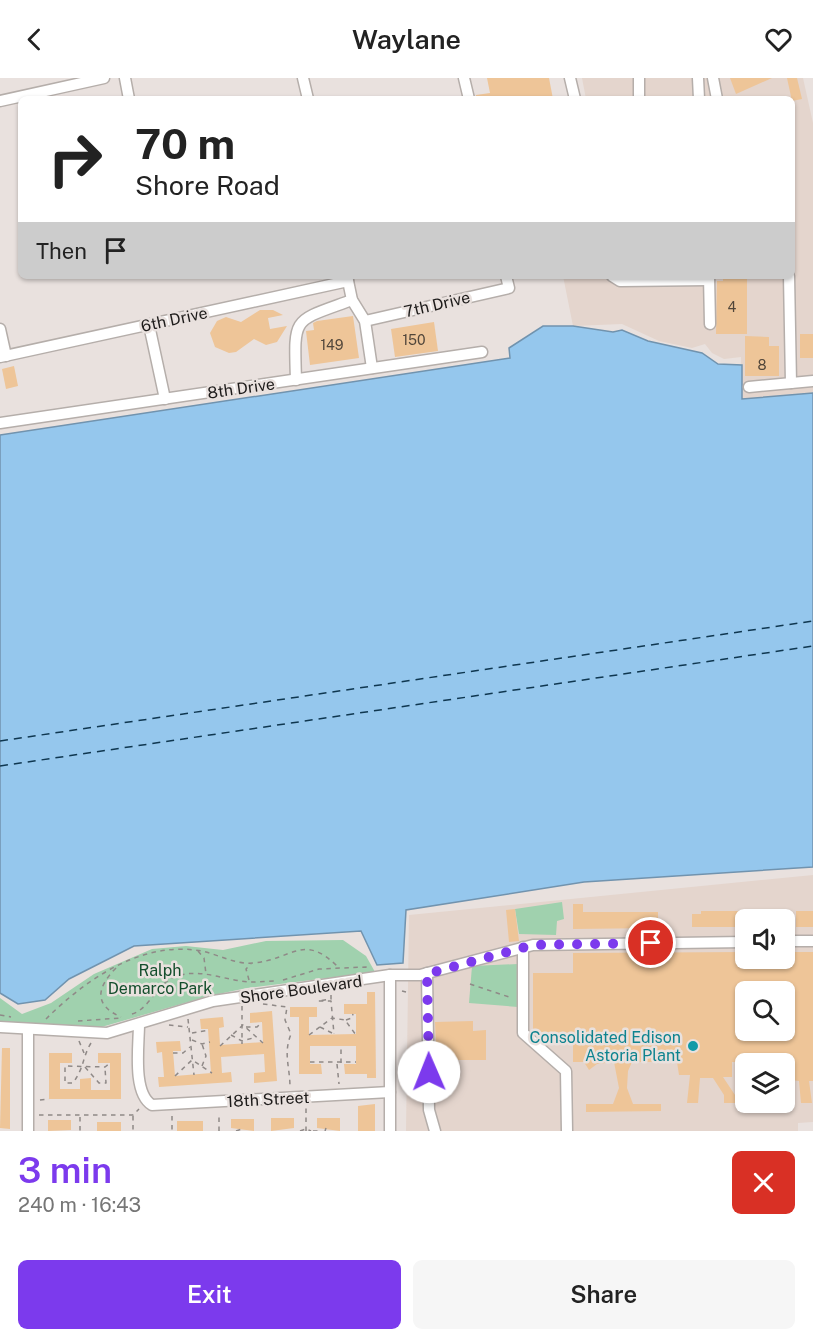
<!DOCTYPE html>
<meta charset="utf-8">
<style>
body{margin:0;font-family:"Public Sans",sans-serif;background:#f6f6f6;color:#222;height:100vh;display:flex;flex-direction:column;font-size:22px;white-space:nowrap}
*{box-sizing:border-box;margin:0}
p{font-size:20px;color:#767676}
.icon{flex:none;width:33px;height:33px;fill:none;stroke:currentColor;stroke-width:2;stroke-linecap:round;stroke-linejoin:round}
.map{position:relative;height:1053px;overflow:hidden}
.drawer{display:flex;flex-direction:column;background:#fff;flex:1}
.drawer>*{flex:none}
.guide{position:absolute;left:18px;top:18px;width:777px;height:183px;border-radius:9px;box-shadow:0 2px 4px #0004;background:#fff;color:#222;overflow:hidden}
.tools{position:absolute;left:735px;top:831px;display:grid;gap:12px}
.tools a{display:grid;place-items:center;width:60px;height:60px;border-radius:9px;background:#fff;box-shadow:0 2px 4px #0004;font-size:30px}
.pin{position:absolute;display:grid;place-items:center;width:51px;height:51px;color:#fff;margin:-26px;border:3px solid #fff;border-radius:50%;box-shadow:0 2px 6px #0007}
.me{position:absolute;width:66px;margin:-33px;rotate:359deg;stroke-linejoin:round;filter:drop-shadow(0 0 4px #0008)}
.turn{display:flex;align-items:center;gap:21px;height:126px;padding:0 18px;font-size:27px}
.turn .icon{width:78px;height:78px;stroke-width:2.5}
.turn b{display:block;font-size:42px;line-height:51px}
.then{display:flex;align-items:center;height:57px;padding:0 18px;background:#0003;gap:12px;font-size:22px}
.round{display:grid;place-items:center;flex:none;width:63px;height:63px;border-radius:9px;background:#f6f6f6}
.summary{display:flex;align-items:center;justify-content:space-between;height:102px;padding:0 18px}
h1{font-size:36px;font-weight:600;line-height:45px;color:#7c3aed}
.button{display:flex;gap:12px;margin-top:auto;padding:12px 18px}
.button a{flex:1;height:69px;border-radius:9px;background:#7c3aed;color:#fff;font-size:24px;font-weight:600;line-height:69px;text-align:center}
.button a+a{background:#f6f6f6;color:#222}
header{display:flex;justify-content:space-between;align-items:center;height:78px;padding:0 18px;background:#fff;font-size:27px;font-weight:600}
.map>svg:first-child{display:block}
</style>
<header><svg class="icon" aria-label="back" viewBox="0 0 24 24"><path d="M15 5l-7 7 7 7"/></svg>Waylane<svg class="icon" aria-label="heart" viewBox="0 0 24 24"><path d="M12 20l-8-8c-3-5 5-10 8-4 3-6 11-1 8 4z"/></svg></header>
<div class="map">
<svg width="813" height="1053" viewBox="0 0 813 1053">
<rect width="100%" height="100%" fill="#e9e1de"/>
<g fill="#e4d5cd" fill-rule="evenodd">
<polygon points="582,0 803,0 813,45 813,315 742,321 741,279 724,281 712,275 705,266 692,270 659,263 622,246 573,248 563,198 792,198 792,21 586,21"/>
<path d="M813,797V1044L798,1045V1053H406L409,837ZM746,842H784V880H746ZM746,914H784V952H746ZM746,986H784V1024H746Z"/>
</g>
<g fill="#a0d1ae">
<polygon points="562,824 564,841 557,843 556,857 519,856 515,831"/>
<polygon points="343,862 366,878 375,894 247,910 209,918 98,950 0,944 0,920 22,936 51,925 94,896 152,871 186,868 223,872 266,863"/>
<polygon points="518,886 518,929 469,925 472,888"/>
</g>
<polygon fill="#95c7ed" stroke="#7193ae" stroke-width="1.5" points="543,248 573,248 613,254 622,252 648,263 702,275 718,286 742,287 742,321 813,315 813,789 584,804 406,832 403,885 377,887 361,853 134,868 69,901 45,922 18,926 0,915 0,357 510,280 509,270"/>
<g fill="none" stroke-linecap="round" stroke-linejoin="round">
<g stroke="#0f3750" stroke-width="1.5" stroke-dasharray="8 6" stroke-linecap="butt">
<polyline points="0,663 813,543"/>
<polyline points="0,688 813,568"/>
</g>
</g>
<g fill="#eec598" fill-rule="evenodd">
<polygon points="487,0 549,0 553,21 476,21 476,17 490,15"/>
<polygon points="730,0 772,0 736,16"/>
<polygon points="787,0 797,0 802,21 792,23"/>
<polygon points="723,198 747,198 747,256 716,256 717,203 723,203"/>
<polygon points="260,232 273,232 283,237 268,240 270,251 287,248 277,264 266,267 254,261 236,274 229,275 215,269 210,255 217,243 226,239 241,244"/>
<polygon points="353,238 359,280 310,287 306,253 314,252 313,245 317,243"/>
<polygon points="434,244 438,273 395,279 391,251"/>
<rect x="800" y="256" width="13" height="24"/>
<polygon points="745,258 769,259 769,268 779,268 779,298 745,298"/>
<polygon points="14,288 18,308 6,311 2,291"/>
<polygon points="573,826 583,826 583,834 658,834 658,850 573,851"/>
<polygon points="515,831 519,863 509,864 506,832"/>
<polygon points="701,833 776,833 776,842 746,842 746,849 692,849 692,836 701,836"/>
<rect x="796" y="833" width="17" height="16"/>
<path d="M746,874V880H784V874H813V1003H809L812,1025H801L799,1003L784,1001V986L732,984V999H723L735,1017V1025H724V1017L713,1000H700L698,1025H687L690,997H679L677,984H632L628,993L627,1010L633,1026H661V1033L586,1034V1026H613L619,1010L614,984L597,986L589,992L584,984H573V955L533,954V895H573V875ZM746,914H784V952H746Z"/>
<polygon points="367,914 375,914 376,1000 367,1000 367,996 345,996 344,986 356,986 356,968 310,968 310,986 321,986 322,996 299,996 299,939 290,939 290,929 317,929 317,939 309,939 309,957 356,956 356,936 344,936 344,926 367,926"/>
<polygon points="272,933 277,1003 254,1005 254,995 265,994 264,976 221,979 222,995 231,994 232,1004 159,1009 158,999 164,999 162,974 157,975 156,964 180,963 181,973 173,973 175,998 211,995 208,951 201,951 200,941 223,939 224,949 219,950 220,967 263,964 262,944 250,945 250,935"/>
<polygon points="473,943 473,953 486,952 486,982 440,982 440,967 436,967 435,944"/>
<polygon points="2,970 10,970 10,1051 0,1050"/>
<polygon points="49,975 72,975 72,985 60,985 60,1011 80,1011 80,1001 91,1000 91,1012 110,1012 110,985 98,985 98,975 121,975 121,1021 49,1021"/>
<polygon points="375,1026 375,1053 358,1053 358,1028"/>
<polygon points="271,1040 294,1040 294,1050 271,1053"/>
<polygon points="317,1040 340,1040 340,1053 317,1050"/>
<polygon points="231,1041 254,1041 254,1053 231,1050"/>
<polygon points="48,1042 71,1042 71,1052 48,1053"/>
<rect x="177" y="1043" width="26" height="10"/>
<rect x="97" y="1044" width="24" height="9"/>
</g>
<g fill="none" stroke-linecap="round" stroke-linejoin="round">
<defs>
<g id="minor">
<polyline points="125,0 129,21"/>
<polyline points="303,0 308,21"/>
<polyline points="464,0 469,21"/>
<polyline points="570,0 575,21"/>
<polyline points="698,0 699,21"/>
<polyline points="713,0 717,21"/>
<polyline points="639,21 639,0"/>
<polyline points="0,23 104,0"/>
<polyline points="347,198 352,222 365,243 372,290"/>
<polyline points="612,198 620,203 709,202"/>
<polyline points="709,198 710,246"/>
<polyline points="789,198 791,305"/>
<polyline points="365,243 509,210 506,198"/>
<polyline points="149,247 165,321"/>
<polyline points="0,251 6,278"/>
<polyline points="0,279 348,203"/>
<path d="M296,302C294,237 292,244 352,222"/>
<polyline points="749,309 813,303"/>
<polyline points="0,345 482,274"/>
<polyline points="784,863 813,863"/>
<polyline points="523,869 523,955 566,993 567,1053"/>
<polyline points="427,895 429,1032 435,1053"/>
<polyline points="390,897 390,1053"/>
<path d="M139,946C139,967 132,1015 152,1027L390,1014"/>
<polyline points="0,949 107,955 213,923 390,897 420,897 533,867 746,864"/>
<polyline points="28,1053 28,951"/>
</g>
</defs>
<use href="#minor" stroke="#b5aeaa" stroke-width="13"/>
<g stroke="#8f8987" stroke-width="1.5" stroke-dasharray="4.5 4.5" stroke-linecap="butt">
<polyline points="198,873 204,880 206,896"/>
<path d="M116,890C97,909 93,927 121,939"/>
<polyline points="249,902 246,891 251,886"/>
<polyline points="283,902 319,891 366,889 369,891"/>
<polyline points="470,906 512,920"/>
<polyline points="402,913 406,914"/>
<polyline points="331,917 331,921 318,923 331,923 334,956"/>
<path d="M263,926L287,929L285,942L291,956C283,976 290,988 290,1010"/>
<polyline points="242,928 242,966"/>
<path d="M132,936C149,931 155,909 172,900C198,888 225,903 250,904C259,904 269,903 278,903"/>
<polyline points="0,937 11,939"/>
<path d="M46,941C84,903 138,865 195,872C215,874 233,887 254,885C293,881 303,855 337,888"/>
<polyline points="188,941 194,997"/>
<polyline points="346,942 352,940 353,936"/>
<polyline points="78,943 121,940"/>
<polyline points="169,947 188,949"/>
<polyline points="246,949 257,949 262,944"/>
<polyline points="320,949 332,955"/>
<polyline points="192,955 209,952"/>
<polyline points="231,957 242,963 253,960"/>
<polyline points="309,957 332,940 345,942 356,957"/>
<polyline points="192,962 202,966 210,964"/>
<polyline points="79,963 84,975"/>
<path d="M91,965C82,980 85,988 73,1005H65V988L105,989L110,985"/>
<polyline points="220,968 243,947 263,965"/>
<polyline points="173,975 183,975 190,969"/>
<polyline points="310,984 356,984"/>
<polyline points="341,985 341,968"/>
<polyline points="337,986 339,1006"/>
<polyline points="202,988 206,978 202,966"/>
<polyline points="85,989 99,1005 106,1005 105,990"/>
<polyline points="175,998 192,982 212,995"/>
<polyline points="40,1022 49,1021"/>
<polyline points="39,1037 133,1037 139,1031"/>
<polyline points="133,1038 133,1053"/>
<polyline points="172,1038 172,1053"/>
<polyline points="80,1039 80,1053"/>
<polyline points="219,1053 219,1035"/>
<polyline points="236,1053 242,1051"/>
<polyline points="300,1053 306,1051 311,1053"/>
<polyline points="306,1053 306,1030"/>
<polyline points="313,1053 321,1053"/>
<polyline points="325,1053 326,1050"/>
</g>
<use href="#minor" stroke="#fff" stroke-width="10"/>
</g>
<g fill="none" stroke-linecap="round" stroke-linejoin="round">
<polyline stroke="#7c3aed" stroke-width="10" stroke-dasharray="0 18" points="429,994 427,896 533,867 651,865"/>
</g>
<circle fill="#0f9aa8" stroke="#e9e1de" stroke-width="2" cx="693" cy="968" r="6"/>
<g text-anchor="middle" stroke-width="5" stroke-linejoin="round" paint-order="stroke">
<g font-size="14" fill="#51463a">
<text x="732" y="234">4</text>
<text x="414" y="267">150</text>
<text x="332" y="272">149</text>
<text x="762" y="292">8</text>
</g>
<g font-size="16" fill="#1d1b1a" stroke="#e9e1de">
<text transform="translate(437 226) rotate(-13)" y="6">7th Drive</text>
<text transform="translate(174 241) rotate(-12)" y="6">6th Drive</text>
<text transform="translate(241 310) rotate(-8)" y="6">8th Drive</text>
<text transform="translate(301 911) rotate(-8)" y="6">Shore Boulevard</text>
<text transform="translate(268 1021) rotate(-3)" y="6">18th Street</text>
</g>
<g font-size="16" fill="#134e2c" stroke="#e9e1de">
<text x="160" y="898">Ralph<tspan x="160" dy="18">Demarco Park</tspan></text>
</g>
<g font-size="16" fill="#0d838f" stroke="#e9e1de" text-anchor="end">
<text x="681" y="965">Consolidated Edison<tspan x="681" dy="18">Astoria Plant</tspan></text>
</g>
</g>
</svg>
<div class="tools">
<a><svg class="icon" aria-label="sound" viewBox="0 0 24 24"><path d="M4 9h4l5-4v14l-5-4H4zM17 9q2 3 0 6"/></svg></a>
<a><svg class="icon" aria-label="search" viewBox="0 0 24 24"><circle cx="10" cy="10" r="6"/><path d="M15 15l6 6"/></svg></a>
<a><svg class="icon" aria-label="layers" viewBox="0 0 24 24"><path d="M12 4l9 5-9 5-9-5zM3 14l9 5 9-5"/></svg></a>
</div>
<div class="pin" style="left:651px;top:865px;background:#d93025"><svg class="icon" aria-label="arrive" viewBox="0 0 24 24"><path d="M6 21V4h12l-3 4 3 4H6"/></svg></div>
<svg class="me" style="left:429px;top:994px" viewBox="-20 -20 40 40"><circle r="19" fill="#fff"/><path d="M0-13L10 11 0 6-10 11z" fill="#7c3aed"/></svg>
<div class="guide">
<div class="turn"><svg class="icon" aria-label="right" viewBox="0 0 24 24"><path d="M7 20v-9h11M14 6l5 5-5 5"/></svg><div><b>70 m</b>Shore Road</div></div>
<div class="then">Then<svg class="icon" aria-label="arrive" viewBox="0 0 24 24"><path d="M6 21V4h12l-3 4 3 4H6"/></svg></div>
</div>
</div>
<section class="drawer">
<div class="summary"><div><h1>3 min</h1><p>240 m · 16:43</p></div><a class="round" style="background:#d93025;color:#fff"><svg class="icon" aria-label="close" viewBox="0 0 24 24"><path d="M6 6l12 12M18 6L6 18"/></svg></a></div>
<div class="button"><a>Exit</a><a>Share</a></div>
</section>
